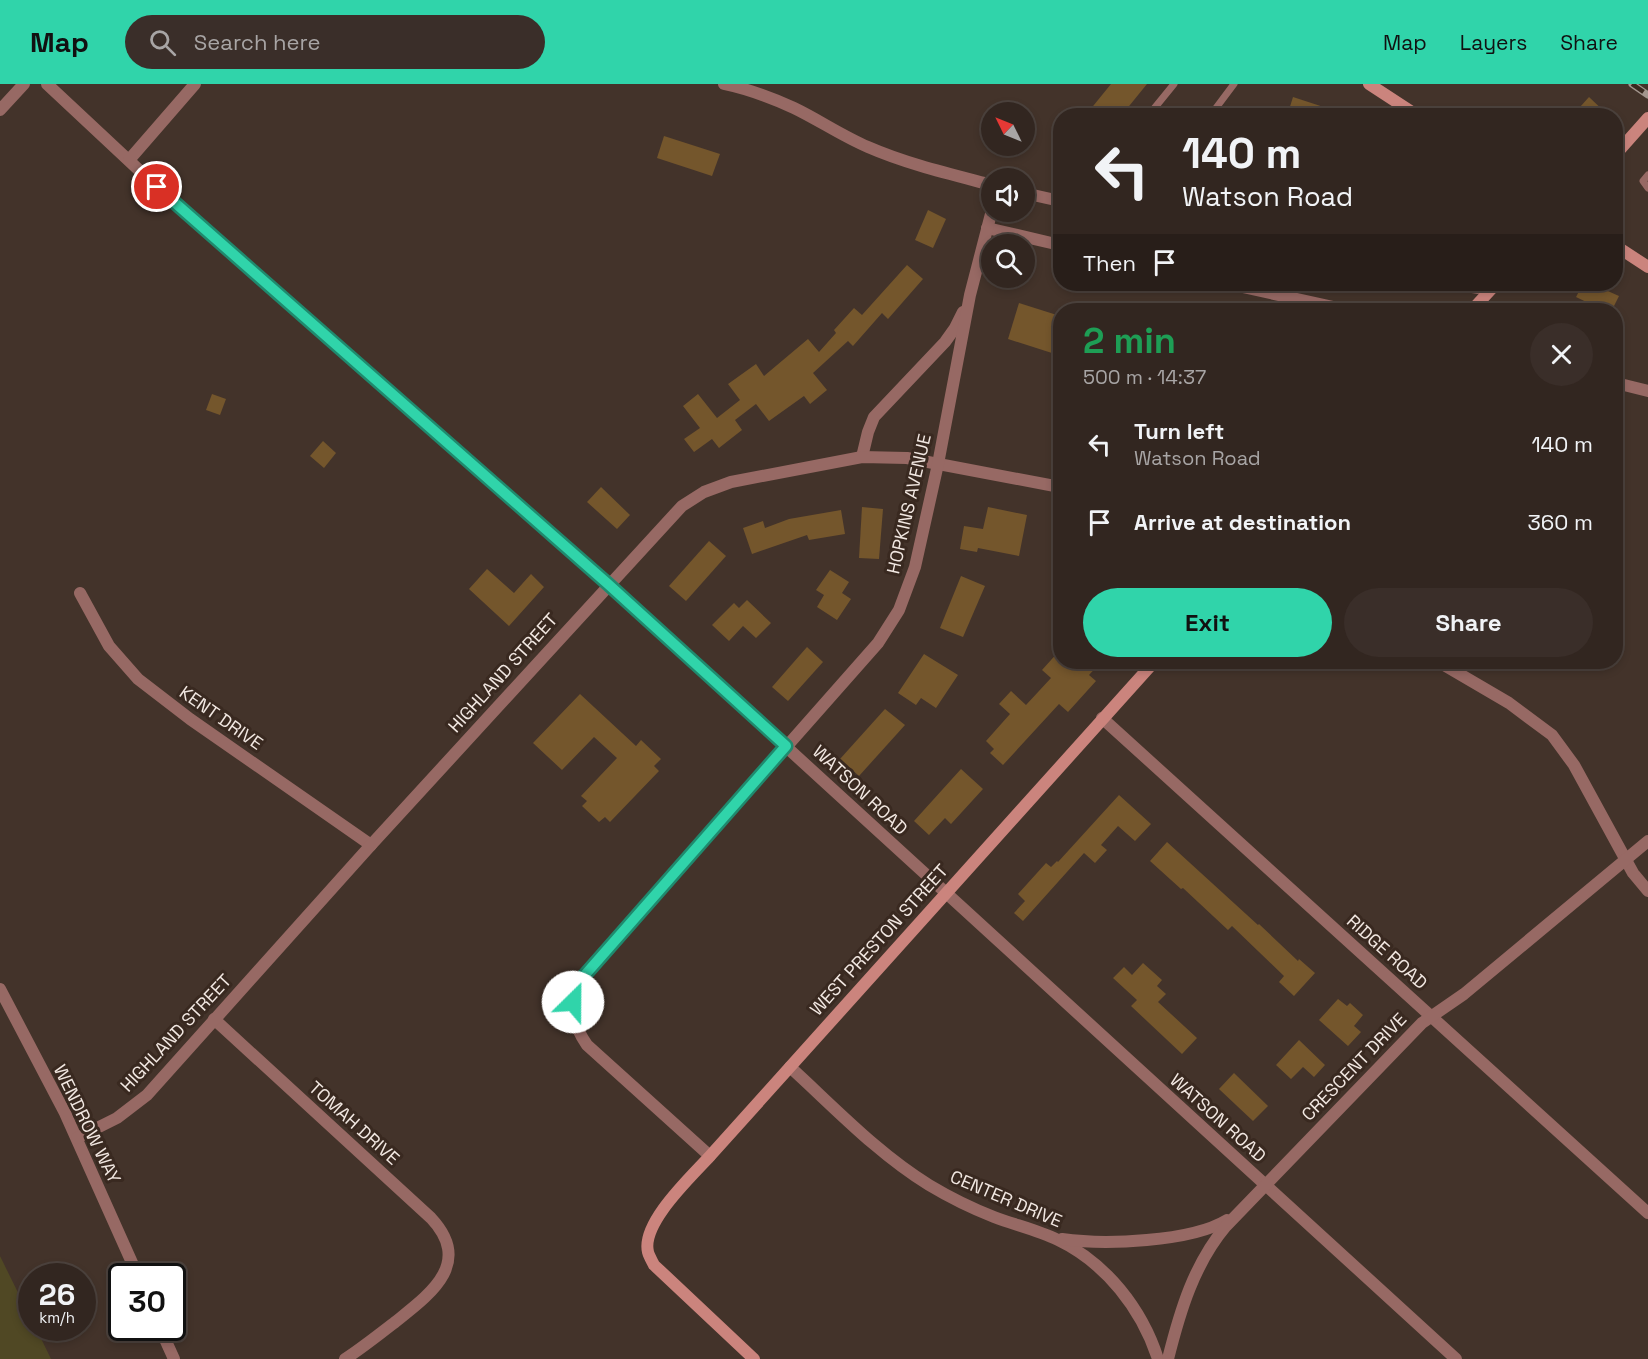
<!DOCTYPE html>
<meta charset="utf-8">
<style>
body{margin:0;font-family:"Space Grotesk",sans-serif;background:#3a2e29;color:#f1f3f6;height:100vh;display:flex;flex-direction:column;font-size:22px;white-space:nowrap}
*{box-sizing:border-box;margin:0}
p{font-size:20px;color:#a8a5a5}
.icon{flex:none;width:33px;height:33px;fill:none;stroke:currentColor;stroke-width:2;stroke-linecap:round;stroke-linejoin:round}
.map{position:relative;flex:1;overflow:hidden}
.drawer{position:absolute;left:1053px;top:219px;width:570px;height:366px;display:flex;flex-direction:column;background:#322620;border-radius:24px;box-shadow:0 3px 9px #0003,0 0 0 2px #4d433e}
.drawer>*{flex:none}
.top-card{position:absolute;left:1053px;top:24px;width:570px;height:183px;border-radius:24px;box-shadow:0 3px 9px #0003,0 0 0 2px #4d433e;background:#322620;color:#f1f3f6;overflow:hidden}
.needle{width:39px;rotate:313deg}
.controls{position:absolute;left:981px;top:18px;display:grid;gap:12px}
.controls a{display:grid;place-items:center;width:54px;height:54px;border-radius:50%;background:#322620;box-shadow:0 3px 9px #0003,0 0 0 2px #4d433e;font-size:30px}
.speed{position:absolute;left:18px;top:1179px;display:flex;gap:12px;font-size:30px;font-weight:700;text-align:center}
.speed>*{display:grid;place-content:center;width:78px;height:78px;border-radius:50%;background:#322620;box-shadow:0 3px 9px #0003,0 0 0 2px #4d433e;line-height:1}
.speed small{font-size:15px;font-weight:400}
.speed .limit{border:3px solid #111;border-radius:9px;background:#fff;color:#111}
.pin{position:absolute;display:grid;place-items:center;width:51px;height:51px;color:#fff;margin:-26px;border:3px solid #fff;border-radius:50%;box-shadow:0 2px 6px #0007}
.me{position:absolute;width:66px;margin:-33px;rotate:23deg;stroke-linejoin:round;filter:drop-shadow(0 0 4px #0008)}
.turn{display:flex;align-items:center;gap:21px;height:126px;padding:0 30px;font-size:27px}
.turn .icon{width:78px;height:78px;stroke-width:2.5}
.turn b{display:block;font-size:42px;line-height:51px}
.then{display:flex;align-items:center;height:57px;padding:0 30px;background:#0003;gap:12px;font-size:22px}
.round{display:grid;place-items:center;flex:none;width:63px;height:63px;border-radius:32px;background:#3a2e29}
.overview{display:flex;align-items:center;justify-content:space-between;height:102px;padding:0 30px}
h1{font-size:36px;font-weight:700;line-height:45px;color:#1e9e55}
.button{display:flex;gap:12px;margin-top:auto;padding:12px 30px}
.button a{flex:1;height:69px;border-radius:36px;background:#30d4aa;color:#111;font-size:24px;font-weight:700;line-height:69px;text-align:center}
.button a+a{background:#3a2e29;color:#f1f3f6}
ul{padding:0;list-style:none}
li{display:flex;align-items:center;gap:18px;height:78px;padding:0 30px}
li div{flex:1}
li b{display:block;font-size:22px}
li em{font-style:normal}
header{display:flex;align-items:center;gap:36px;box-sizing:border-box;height:84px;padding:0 30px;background:#30d4aa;color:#111}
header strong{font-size:28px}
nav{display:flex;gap:33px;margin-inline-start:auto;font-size:21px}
.search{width:420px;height:54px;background:#3a2e29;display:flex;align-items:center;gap:15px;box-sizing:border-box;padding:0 21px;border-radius:33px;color:#a8a5a5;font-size:22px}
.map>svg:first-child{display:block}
</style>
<header>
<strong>Map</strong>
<div class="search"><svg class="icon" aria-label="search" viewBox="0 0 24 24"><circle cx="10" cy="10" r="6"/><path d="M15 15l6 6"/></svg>Search here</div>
<nav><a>Map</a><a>Layers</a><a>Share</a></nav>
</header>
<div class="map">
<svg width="1648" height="1275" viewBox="0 0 1648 1275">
<rect width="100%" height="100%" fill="#43332a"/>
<polygon fill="#504824" points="0,1172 31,1235 32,1244 36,1244 51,1275 0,1275"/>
<g fill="#74562c">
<polygon points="1111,0 1147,0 1121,32 1085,32"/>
<polygon points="1293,13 1342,29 1341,32 1287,32"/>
<polygon points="1589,13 1609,32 1572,32"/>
<polygon points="664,52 720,70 712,92 657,74"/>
<polygon points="928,126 946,135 933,164 915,156"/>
<polygon points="907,181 923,195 888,235 882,229 853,262 848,257 813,289 827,306 810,320 804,312 769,337 756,320 735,336 742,346 719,364 712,355 694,368 684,355 700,344 683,322 698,310 717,334 740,316 728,300 756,280 764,292 808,255 819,268 836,249 834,246 854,224 862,231"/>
<polygon points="1583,200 1592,200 1619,212 1612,226 1603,226 1576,213"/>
<polygon points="1019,219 1060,232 1060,253 1055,270 1008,255"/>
<polygon points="212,310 226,315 220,331 206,326"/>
<polygon points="323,357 336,369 324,384 310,372"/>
<polygon points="601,403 630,431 617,445 587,418"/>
<polygon points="862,423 883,425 879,475 859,474"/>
<polygon points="988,423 1027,431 1019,472 978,464 977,468 960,465 964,442 983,445"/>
<polygon points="841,426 845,450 809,456 807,451 752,470 743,444 763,437 765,444 789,435"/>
<polygon points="709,457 726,472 686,517 669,502"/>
<polygon points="487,485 514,509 531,490 544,503 509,542 469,505"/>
<polygon points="830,486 849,498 842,509 851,515 837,536 817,523 824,511 816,506"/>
<polygon points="961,492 985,502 963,553 940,544"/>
<polygon points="747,516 771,539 756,554 743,542 729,557 712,541 734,519 739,524"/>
<polygon points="807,563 823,578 788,617 772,603"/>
<polygon points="1060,566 1060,578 1101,578 1089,591 1096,597 1068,628 1059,620 1003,681 990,669 994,665 986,657 1010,630 999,620 1011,607 1026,621 1051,594 1042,586"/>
<polygon points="924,570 958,591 936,624 921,614 916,621 898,609"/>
<polygon points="580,610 636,662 641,656 661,675 654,682 659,687 610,738 605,733 599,738 582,722 587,717 581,712 617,674 594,653 562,686 533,659"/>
<polygon points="885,625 905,641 859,692 840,675"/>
<polygon points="961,685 983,705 951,740 945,734 929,751 914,737"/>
<polygon points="1119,711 1151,740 1135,757 1118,742 1101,761 1107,766 1095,779 1084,769 1023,837 1014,829 1025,817 1018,810 1046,779 1051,783 1057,777 1058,778"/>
<polygon points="1167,758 1258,841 1259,840 1298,877 1299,875 1315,889 1294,912 1279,898 1284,892 1232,842 1228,846 1183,804 1181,805 1150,777"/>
<polygon points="1143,879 1162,896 1157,902 1166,910 1158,918 1197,954 1182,970 1131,922 1137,916 1113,894 1124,883 1132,891"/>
<polygon points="1338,915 1347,922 1350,919 1363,931 1354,942 1361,948 1348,962 1319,936"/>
<polygon points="1299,956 1325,981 1314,993 1303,983 1291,995 1276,981"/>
<polygon points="1234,989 1268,1022 1253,1037 1219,1005"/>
</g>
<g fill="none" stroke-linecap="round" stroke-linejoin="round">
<g stroke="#976964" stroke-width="7">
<polyline points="1148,32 1174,0"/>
<polyline points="1210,32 1234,0"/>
<polyline points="1648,91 1643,97 1648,104"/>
</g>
<g stroke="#976964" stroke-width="12">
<polyline points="47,0 171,116 608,500 1456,1275"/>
<path d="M724,0C748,5 772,14 794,24C819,36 842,52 868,63C907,80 950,90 992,101"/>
<polyline points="0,26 24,0"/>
<polyline points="129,76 195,0"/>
<polyline points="1024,109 1060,117"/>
<polyline points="987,144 1060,161"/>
<polyline points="1229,200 1347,226"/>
<polyline points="1455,200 1490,206"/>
<polyline points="1616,299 1648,307"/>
<polyline points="862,373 868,348 874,333 945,258 955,244 963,228"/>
<polyline points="80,509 109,562 138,595 190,635 371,761"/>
<polyline points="1439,578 1509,619 1552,651 1574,681 1633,789 1648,807"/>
<polyline points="1102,634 1648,1129"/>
<polyline points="0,905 65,1029 138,1192"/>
<path d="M214,935L431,1134C474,1180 429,1211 394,1239C378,1251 362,1264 345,1275"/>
<path d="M790,983C834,1023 877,1069 929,1101C949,1113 971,1124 994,1133C1015,1141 1038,1146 1058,1156C1106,1179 1142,1225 1158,1275"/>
<polyline points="77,1054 117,1034 147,1011 371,761 682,422 704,408 731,398 862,373 907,374 1060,403"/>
<path d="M710,1072L587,961C571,938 567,915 584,892L878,559L899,526L915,483L938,380L970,211L992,126"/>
<path d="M1062,1155C1104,1161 1191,1158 1227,1136"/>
<polyline points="160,1244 174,1275"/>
<path d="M1168,1275C1180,1227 1194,1180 1226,1142L1422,939L1464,910L1648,757"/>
</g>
<g stroke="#cb847d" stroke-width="12">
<polyline points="1369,0 1418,32"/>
<polyline points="1616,70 1648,34"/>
<polyline points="1616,162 1648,183"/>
<polyline points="1472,226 1496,200"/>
<path d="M754,1275L654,1181C652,1177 649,1172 648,1168C641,1139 691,1093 710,1072L1154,578"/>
</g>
<defs>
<polyline id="rail" points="1632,0 1648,11"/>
</defs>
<use href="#rail" stroke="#a2958d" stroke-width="7"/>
<use href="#rail" stroke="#392920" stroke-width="4.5" stroke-dasharray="14" stroke-linecap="butt"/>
</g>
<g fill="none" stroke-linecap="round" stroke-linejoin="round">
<defs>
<polyline id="route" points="157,103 608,500 786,662 584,892 578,900 573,918"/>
</defs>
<use href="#route" stroke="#1f8a6e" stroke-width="15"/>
<use href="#route" stroke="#30d4aa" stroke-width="10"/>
</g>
<g text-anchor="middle" stroke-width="6" stroke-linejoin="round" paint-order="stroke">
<g font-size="18" fill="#f2e8e2" stroke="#392920">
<text transform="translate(909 420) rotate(-77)" y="6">HOPKINS AVENUE</text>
<text transform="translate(503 589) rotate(-48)" y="6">HIGHLAND STREET</text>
<text transform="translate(221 634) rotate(35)" y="6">KENT DRIVE</text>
<text transform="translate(860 706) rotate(43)" y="6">WATSON ROAD</text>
<text transform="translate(879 856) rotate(-48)" y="6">WEST PRESTON STREET</text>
<text transform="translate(1387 868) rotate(42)" y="6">RIDGE ROAD</text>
<text transform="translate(176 949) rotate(-47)" y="6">HIGHLAND STREET</text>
<text transform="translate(1354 983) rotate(-46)" y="6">CRESCENT DRIVE</text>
<text transform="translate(1218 1034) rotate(42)" y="6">WATSON ROAD</text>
<text transform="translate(354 1039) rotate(42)" y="6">TOMAH DRIVE</text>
<text transform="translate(87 1040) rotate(64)" y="6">WENDROW WAY</text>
<text transform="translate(1006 1115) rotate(23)" y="6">CENTER DRIVE</text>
</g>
</g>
</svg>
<div class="controls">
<a><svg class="needle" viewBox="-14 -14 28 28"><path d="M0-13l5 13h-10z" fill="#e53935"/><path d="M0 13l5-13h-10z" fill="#a8a5a5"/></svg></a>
<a><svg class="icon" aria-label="sound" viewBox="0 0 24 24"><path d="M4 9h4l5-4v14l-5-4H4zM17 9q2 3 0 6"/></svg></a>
<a><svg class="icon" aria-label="search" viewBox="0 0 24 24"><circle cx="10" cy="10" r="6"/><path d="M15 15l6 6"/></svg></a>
</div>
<div class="speed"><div>26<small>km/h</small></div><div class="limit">30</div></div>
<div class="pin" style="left:157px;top:103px;background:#d93025"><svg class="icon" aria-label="arrive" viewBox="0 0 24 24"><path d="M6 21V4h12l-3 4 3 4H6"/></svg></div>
<svg class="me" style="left:573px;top:918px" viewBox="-20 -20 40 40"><circle r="19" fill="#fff"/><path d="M0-13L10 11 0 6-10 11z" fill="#30d4aa"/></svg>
<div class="top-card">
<div class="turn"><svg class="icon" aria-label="left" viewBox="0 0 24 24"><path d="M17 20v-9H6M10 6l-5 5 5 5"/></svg><div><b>140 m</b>Watson Road</div></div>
<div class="then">Then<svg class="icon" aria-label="arrive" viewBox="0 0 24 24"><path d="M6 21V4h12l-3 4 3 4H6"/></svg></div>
</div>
<section class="drawer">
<div class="overview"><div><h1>2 min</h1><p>500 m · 14:37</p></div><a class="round"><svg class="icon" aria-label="close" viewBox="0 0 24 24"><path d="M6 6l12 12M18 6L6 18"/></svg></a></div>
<ul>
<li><svg class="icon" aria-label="left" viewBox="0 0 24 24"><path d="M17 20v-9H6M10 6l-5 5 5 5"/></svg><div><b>Turn left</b><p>Watson Road</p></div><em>140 m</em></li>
<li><svg class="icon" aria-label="arrive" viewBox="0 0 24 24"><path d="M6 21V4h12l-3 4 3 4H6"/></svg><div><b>Arrive at destination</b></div><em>360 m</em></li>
</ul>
<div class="button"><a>Exit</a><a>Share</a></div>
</section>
</div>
